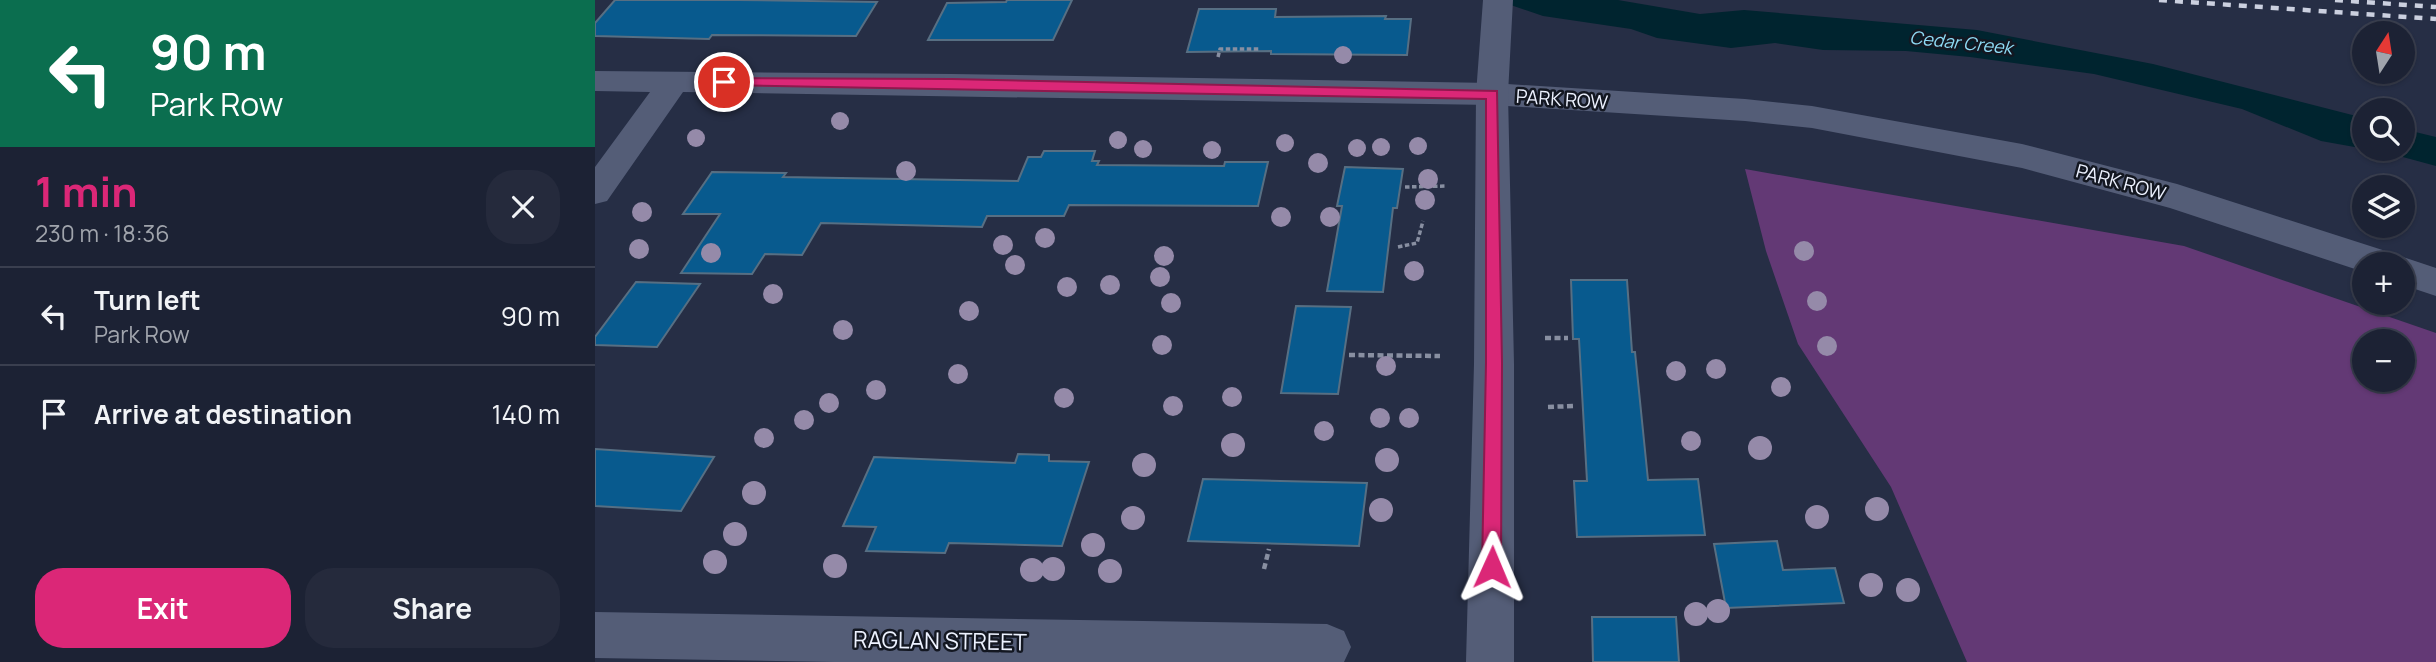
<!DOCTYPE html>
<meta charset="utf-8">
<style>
body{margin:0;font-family:Manrope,sans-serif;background:#252a3c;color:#f1f3f6;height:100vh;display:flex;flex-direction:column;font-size:26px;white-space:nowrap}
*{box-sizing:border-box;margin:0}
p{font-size:23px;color:#a0a4ac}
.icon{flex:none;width:38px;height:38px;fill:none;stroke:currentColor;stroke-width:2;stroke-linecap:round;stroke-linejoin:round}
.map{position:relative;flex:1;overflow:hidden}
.drawer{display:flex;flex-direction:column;background:#1c2234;width:595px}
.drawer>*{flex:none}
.top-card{background:#0b6e4f;color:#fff;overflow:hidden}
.needle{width:46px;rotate:12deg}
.controls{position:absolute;left:1757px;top:21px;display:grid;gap:14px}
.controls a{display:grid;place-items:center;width:63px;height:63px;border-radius:50%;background:#1c2234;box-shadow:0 2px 5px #0004,0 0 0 2px #3a3f4f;font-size:35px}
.pin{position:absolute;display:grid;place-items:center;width:60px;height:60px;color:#fff;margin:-30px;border:4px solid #fff;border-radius:50%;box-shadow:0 2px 7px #0007}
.me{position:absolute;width:77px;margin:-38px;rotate:1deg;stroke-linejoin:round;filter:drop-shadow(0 0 5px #0008)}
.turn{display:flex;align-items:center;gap:24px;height:147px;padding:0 35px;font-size:32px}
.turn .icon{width:91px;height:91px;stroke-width:2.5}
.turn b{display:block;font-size:49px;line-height:60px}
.round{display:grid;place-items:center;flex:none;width:74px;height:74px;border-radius:28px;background:#252a3c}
.summary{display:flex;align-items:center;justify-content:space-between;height:119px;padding:0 35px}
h1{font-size:42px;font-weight:700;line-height:52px;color:#db2777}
.cta{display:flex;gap:14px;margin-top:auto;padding:14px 35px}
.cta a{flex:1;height:80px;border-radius:28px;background:#db2777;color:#fff;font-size:28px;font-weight:700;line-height:80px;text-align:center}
.cta a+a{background:#252a3c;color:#f1f3f6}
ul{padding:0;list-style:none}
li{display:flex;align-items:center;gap:21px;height:98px;padding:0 35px;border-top:2px solid #3a3f4f}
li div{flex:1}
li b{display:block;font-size:26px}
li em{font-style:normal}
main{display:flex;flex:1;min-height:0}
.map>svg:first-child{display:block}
</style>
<main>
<section class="drawer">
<div class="top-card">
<div class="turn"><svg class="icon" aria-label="left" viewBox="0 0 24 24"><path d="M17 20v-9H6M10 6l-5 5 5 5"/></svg><div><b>90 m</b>Park Row</div></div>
</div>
<div class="summary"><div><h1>1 min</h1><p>230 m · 18:36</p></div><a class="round"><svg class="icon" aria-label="close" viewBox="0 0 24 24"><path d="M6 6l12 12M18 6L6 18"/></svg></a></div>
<ul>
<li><svg class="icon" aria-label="left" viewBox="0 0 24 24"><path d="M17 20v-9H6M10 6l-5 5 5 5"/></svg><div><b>Turn left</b><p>Park Row</p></div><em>90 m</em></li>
<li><svg class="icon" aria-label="arrive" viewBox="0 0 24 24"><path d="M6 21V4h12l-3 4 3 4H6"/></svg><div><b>Arrive at destination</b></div><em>140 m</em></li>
</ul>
<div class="cta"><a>Exit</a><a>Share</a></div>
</section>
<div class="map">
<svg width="1841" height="662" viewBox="0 0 1841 662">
<rect width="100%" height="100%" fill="#262e45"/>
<path fill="#633975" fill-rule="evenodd" d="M1150,169L1589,246L1841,333V662H1372L1296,487L1203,344L1171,251ZM1769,341H1808V380H1769Z"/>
<polygon fill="#00242f" points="901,0 1023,0 1105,14 1149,10 1382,30 1558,64 1769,118 1769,149 1808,149 1808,129 1841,137 1841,166 1793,153 1726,141 1647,109 1499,74 1375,57 1311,51 1228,50 1180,43 1136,48 1062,38 1036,29 948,16"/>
<g fill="#085a8e" stroke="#576f83" stroke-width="2">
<polygon points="20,0 143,0 282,2 261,36 117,35 114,39 0,36 0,23"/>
<polygon points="412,0 477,0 458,40 333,40 352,3 411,2"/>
<polygon points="604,9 681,9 680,17 791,16 790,19 816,19 812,55 676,54 676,51 592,52"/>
<polygon points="449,151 500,151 497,161 504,161 502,165 629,166 630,162 673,162 663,206 474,205 469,216 392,216 387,227 226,223 207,255 170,254 157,274 86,273 125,214 88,214 117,172 191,173 188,177 423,181 433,157 446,157"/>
<polygon points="750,167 808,169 802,208 798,208 788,292 732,291 747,206 742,206"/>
<polygon points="976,280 1032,280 1037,352 1040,352 1053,480 1103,479 1110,535 982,537 979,481 992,481 984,339 978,339"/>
<polygon points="41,282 105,284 62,347 0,345 0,337"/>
<polygon points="701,306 756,307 743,394 686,393"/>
<polygon points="0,449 119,457 86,511 0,506"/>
<polygon points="423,454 454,455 454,461 494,462 467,546 354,543 350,553 271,551 281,527 248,526 279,457 420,463"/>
<polygon points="608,479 772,483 764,546 593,541"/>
<polygon points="1182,541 1188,570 1240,568 1249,603 1131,608 1119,544"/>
<polygon points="997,617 1081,617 1084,662 998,662"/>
</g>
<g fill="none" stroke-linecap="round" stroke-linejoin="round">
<g stroke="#888fa1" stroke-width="3.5" stroke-dasharray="4.5 2.5" stroke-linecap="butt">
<polyline points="623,57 625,49 665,49"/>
<polyline points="810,187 852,186"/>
<polyline points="803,247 822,243 828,221"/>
</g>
<g stroke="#888fa1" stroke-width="4.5" stroke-dasharray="6 3.5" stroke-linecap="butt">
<polyline points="950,338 973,338"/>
<polyline points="754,355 845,356"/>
<polyline points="953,407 978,406"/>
<polyline points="669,569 674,549"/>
</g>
<g fill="#545d77" fill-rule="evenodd">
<polygon points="0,71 357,74 897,83 1150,99 1217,106 1427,144 1582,184 1800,254 1802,259 1808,257 1841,268 1841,296 1808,285 1808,264 1769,264 1769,272 1575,208 1427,168 1217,128 1150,121 897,105 88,92 12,201 0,204 0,167 55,92 0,91"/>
<polygon points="0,612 732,624 749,631 756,647 749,662 239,662 0,658"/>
</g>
<polygon fill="#545d77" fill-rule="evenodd" points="888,0 918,0 913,94 919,364 919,662 871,662 879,364 881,94"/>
<g stroke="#cbd0df" stroke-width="4.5" stroke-dasharray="8 8" stroke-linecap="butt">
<polyline points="1564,0 1841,19"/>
<polyline points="1740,0 1841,7"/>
</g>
</g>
<g fill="#958aa9">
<circle cx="748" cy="55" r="9"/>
<circle cx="245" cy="121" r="9"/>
<circle cx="101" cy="138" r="9"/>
<circle cx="523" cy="140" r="9"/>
<circle cx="690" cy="143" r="9"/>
<circle cx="823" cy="146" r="9"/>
<circle cx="786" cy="147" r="9"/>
<circle cx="762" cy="148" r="9"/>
<circle cx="548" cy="149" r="9"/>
<circle cx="617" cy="150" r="9"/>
<circle cx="723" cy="163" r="10"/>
<circle cx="311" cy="171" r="10"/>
<circle cx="833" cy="179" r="10"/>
<circle cx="830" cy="200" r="10"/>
<circle cx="47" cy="212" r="10"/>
<circle cx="686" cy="217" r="10"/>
<circle cx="735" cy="217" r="10"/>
<circle cx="450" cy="238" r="10"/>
<circle cx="408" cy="245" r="10"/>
<circle cx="44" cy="249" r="10"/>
<circle cx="1209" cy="251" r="10"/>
<circle cx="116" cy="253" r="10"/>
<circle cx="569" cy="256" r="10"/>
<circle cx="420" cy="265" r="10"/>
<circle cx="819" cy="271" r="10"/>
<circle cx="565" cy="277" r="10"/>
<circle cx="515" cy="285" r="10"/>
<circle cx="472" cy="287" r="10"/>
<circle cx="178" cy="294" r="10"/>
<circle cx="1222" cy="301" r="10"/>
<circle cx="576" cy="303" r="10"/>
<circle cx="374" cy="311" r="10"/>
<circle cx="248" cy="330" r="10"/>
<circle cx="567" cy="345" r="10"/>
<circle cx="1232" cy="346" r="10"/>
<circle cx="791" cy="366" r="10"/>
<circle cx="1121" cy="369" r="10"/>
<circle cx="1081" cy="371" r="10"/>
<circle cx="363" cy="374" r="10"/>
<circle cx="1186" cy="387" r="10"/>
<circle cx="281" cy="390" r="10"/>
<circle cx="637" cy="397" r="10"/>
<circle cx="469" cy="398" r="10"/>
<circle cx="234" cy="403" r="10"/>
<circle cx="578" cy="406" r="10"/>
<circle cx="785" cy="418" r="10"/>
<circle cx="814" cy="418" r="10"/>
<circle cx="209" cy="420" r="10"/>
<circle cx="729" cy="431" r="10"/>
<circle cx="169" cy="438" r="10"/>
<circle cx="1096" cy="441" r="10"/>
<circle cx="638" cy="445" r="12"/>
<circle cx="1165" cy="448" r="12"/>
<circle cx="792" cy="460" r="12"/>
<circle cx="549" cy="465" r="12"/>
<circle cx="159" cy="493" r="12"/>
<circle cx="1282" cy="509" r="12"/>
<circle cx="786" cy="510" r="12"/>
<circle cx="1222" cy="517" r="12"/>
<circle cx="538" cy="518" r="12"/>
<circle cx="140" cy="534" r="12"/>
<circle cx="498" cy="545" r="12"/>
<circle cx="120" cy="562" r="12"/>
<circle cx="240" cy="566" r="12"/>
<circle cx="458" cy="569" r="12"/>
<circle cx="437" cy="570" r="12"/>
<circle cx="515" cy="571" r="12"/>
<circle cx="1276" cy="585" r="12"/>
<circle cx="1313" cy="590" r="12"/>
<circle cx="1123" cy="611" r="12"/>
<circle cx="1101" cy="614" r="12"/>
</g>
<polygon fill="#db2777" stroke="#8e194d" stroke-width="2" points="129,78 357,79 902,91 907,363 906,567 903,573 897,575 890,573 887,567 891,363 891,99 125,85 125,79"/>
<g text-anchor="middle" stroke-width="5" stroke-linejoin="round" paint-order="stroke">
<g font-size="18" font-style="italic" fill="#8edbf5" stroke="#131721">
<text transform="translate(1366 43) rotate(6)" y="6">Cedar Creek</text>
</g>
<g font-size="19" fill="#edf2ff" stroke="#131721">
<text transform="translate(967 99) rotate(4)" y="7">PARK ROW</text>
<text transform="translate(1526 182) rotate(15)" y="7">PARK ROW</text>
</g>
<g font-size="23" fill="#edf2ff" stroke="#131721">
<text transform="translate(345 641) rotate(1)" y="8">RAGLAN STREET</text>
</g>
</g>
</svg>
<div class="controls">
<a><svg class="needle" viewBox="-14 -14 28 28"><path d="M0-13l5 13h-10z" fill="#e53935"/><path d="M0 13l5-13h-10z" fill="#a0a4ac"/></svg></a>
<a><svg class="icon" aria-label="search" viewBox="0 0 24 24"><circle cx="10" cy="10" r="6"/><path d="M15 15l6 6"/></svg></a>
<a><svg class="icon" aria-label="layers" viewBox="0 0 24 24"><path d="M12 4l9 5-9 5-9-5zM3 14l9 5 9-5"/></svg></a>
<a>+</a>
<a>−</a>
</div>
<div class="pin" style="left:129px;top:82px;background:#d93025"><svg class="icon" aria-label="arrive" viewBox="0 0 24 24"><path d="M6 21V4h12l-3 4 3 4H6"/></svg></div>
<svg class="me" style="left:897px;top:567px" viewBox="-20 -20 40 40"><path d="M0-17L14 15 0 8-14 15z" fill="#db2777" stroke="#fff" stroke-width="4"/></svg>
</div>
</main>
